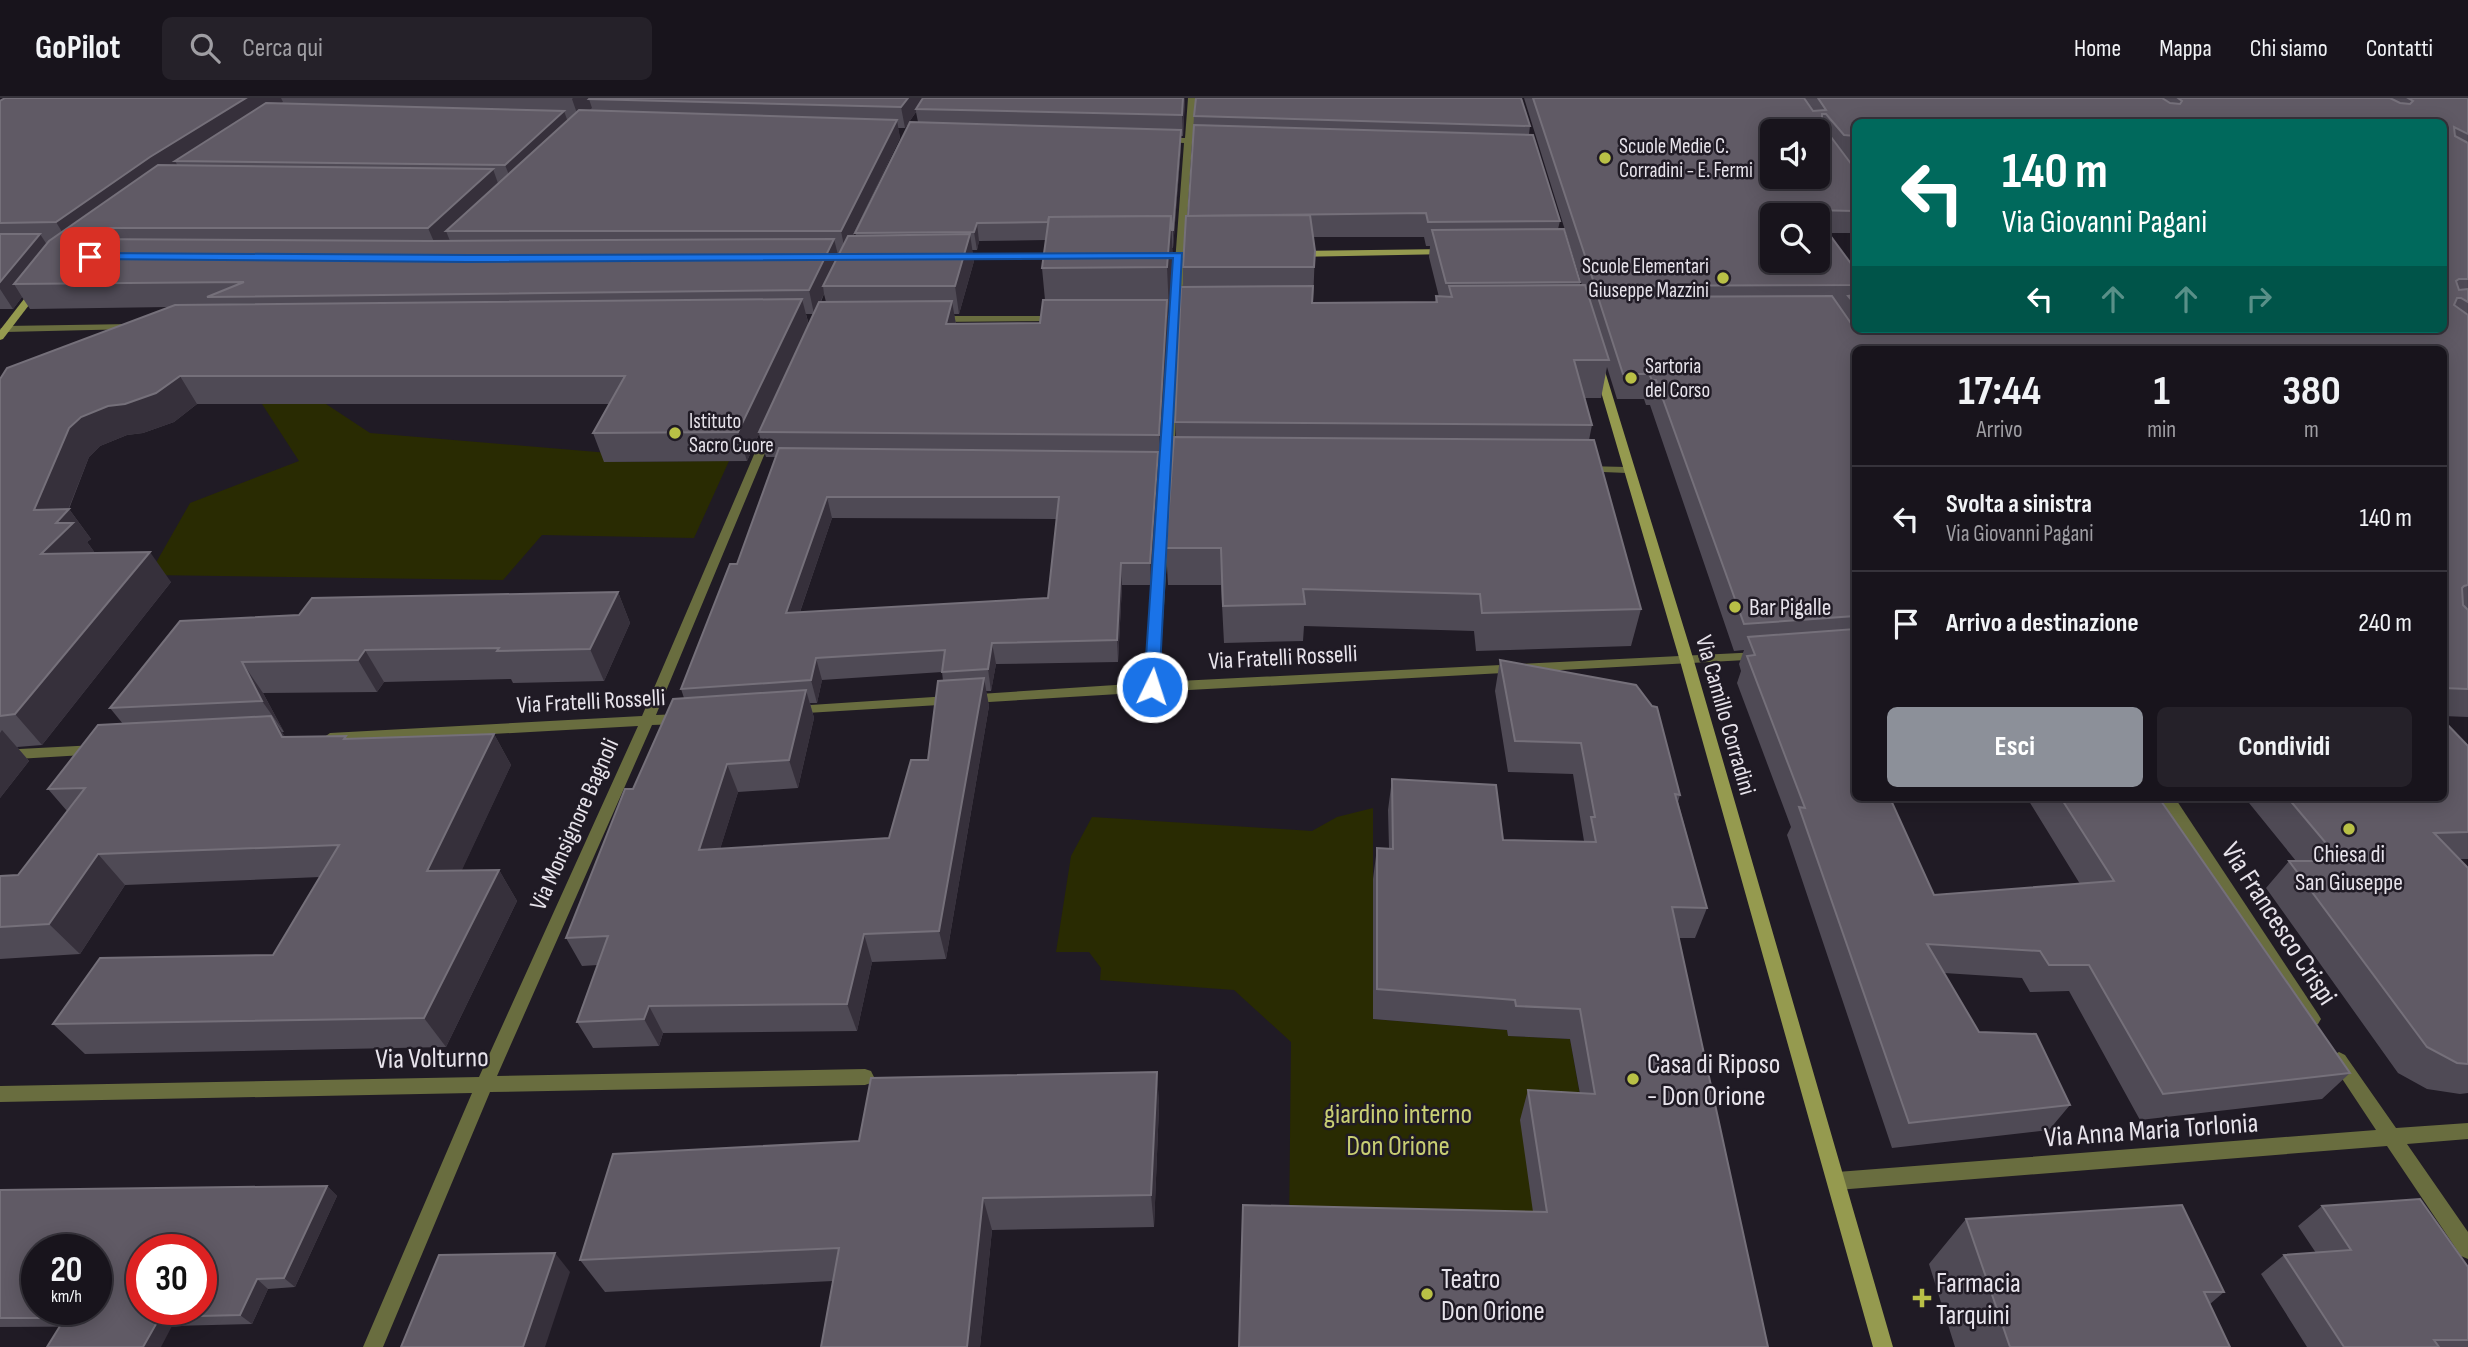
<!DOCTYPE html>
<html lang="it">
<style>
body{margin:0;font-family:"Sofia Sans Condensed",sans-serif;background:#252129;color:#f1f3f6;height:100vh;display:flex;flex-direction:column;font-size:26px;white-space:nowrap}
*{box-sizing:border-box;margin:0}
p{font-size:23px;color:#9f9ea3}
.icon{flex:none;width:38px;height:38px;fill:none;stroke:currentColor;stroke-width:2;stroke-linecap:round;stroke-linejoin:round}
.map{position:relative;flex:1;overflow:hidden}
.details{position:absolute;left:1852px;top:248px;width:595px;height:455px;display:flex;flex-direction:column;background:#18141c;border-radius:10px;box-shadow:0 4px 18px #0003,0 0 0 2px #36333b}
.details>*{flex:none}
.top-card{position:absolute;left:1852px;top:21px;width:595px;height:214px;border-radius:10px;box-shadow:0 4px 18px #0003,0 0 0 2px #36333b;background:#00695c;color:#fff;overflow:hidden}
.buttons{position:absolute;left:1760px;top:21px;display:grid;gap:14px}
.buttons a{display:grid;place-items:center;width:70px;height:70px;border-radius:10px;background:#18141c;box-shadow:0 4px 18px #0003,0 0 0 2px #36333b;font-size:35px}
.speed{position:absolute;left:21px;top:1136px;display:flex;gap:14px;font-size:35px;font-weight:700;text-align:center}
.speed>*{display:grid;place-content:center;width:91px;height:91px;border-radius:50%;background:#18141c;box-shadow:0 4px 18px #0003,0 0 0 2px #36333b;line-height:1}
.speed small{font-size:18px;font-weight:400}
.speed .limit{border:10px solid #d22;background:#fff;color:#111}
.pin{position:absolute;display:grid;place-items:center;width:60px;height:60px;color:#fff;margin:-30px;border-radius:14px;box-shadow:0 4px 10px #0006}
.me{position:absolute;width:77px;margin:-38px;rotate:4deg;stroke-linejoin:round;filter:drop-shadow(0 0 5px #0008)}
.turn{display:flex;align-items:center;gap:24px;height:147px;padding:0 35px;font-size:32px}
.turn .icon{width:91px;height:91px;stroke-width:2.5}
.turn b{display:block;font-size:49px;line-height:60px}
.lanes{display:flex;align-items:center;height:66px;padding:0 35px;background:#0003;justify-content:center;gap:35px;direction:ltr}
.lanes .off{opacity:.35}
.eta{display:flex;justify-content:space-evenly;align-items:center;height:119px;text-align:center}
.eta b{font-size:42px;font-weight:700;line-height:49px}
.primary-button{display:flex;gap:14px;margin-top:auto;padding:14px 35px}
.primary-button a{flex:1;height:80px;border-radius:10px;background:#8c9099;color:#fff;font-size:28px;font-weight:700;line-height:80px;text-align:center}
.primary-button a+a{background:#252129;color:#f1f3f6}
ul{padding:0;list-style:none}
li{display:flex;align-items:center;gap:21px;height:105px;padding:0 35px;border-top:2px solid #36333b}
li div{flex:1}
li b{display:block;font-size:26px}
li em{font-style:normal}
header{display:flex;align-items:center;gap:42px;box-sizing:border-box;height:98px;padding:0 35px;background:#18141c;border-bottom:2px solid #36333b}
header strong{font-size:33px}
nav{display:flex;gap:38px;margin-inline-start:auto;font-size:24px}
.search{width:490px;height:63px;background:#252129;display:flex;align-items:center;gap:18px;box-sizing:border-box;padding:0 24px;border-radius:10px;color:#9f9ea3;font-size:26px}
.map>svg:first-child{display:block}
</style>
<header>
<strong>GoPilot</strong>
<div class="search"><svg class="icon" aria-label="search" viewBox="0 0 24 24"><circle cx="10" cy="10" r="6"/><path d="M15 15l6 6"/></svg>Cerca qui</div>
<nav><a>Home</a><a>Mappa</a><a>Chi siamo</a><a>Contatti</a></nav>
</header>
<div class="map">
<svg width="2468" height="1249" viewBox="0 0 2468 1249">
<rect width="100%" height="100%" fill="#201b25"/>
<g fill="#292b02">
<polygon points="262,306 326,306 370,335 609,355 604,364 729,363 694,440 542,437 503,482 149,477 190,405 299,363"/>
<polygon points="1373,710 1373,921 1507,932 1508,938 1570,941 1585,1026 1572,1143 1289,1136 1291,944 1234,892 1100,882 1101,870 1089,854 1056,854 1071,758 1092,719 1312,733 1337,719"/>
</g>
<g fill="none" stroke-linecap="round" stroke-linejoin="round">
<g fill="#696d3f" fill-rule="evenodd">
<polygon points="1188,0 1196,0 1193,40 1210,41 1214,43 1210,45 1192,45 1181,217 1199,217 1204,220 1199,223 1180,223 1174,364 1189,364 1195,367 1189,370 1173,370 1159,584 1760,554 1765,555 1767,558 1765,561 1152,594 790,616 788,613 795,608 1146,585 1162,370 1142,370 1136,367 1142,364 1163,364 1171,223 1149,224 1144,221 1149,218 1171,218 1184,45 1164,44 1160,42 1164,40 1185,40"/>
<polygon points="1059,218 1064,221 1062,223 936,224 931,221 936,218"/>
<polygon points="132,226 137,229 135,231 5,234 0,231 5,228"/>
<polygon points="770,328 775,331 656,617 680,616 687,621 680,626 652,627 497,978 865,971 871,973 874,979 871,985 865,987 490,994 383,1249 363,1249 472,995 0,1004 0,988 479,979 638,628 330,645 323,640 330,635 642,618 765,331"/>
<polygon points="1583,368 1627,369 1633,372 1627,375 1579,373 1577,371"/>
<polygon points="96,647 101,648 103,652 101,656 0,662 0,652"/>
<polygon points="2160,700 2175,700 2318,916 2321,921 2318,926 2312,928 2306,926"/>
<polygon points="2339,954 2345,957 2396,1030 2468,1025 2468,1041 2407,1046 2468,1134 2468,1161 2461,1158 2387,1048 1837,1092 1830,1089 1828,1083 1830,1077 1837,1074 2376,1032 2333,967 2330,962 2333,957"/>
</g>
<g fill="#959a4f" fill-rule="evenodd">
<polygon points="1447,151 1450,152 1450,156 1295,159 1291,156 1295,153"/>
<polygon points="1155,154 1202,154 1206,157 1202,160 1152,159 1151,157"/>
<polygon points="1062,155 1066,158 1065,160 956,162 952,159 956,156"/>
<polygon points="34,188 42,190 3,241 0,242 0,232"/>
<polygon points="1599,267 1604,270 1694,563 1893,1249 1873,1249 1680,563 1594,270"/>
</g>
</g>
<g fill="#4f4a55" fill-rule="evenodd">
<path d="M5,0H1185L1183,38H1181V49L1173,150H1172L1173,161L1168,214V226L1161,362H1159V375L1151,487H1122L1118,564L996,566L991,593H986L989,608L946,861L872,864L857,933L663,935L659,948L593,950L577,924L598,867L582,868L566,840L633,691L684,600L681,591L737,466L776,359H766L759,336L747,363L604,364L593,335L609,306H197L174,324L143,335L127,337L100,348L89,359L69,411L91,441L87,444L95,455L171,484L42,647L17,649L29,663L0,700V281L169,209L30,211L22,199L13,211H0V3ZM916,14L918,24L855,135L856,137L853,138L900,40L898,30H905ZM1046,142L1042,170L1045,202L1040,225L956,226L954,216H959L974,163L972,152H977L979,143ZM824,196L826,204H821ZM806,216H813L809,227ZM832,420L1057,421L1048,500L800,514ZM942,574L943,583L928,662L889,740L720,751L738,694L798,690L814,620L810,605H817L822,582Z"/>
<path d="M1524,0H2468V619L2443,618V252H1855V700L1934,797L2080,786L2027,700H2159L2350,975L2322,1001L2140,1022L2069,893L2030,894L2022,880L1944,875L1979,934L2070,1007L2049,1032L1892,1050L1787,737L1791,729L1737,585L1741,573L1739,566L1744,552L1734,553L1650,307H1646L1644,301H1617L1607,269L1601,300H1584L1592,327L1589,342L1641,511L1631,548L1476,553L1474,533L1304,528L1303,543L1224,545L1221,487H1168L1166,450L1176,339L1175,324L1183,189V169L1188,118L1194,18L1530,28L1529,36L1560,123L1558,131L1580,184V187H1582ZM1855,24L2443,231H1855V171L1829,135H1855ZM1773,117H1818V163ZM1313,139H1424L1426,148H1430L1429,159L1439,199L1436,198L1435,204L1313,205L1315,153Z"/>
<polygon points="618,494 630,525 604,583 513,585 511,581 384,584 377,594 263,595 284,634 282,634 285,639 348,641 494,636 511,667 461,773 499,772 517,803 446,949 85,956 53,926 273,857 320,779 125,787 80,856 0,861 0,778 18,777 67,713 48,691 123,626 110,610 299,517"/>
<polygon points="1500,562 1680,697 1678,704 1707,810 1695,840 1678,840 1768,1249 1533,1114 1520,1022 1528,992 1580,996 1570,941 1508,938 1507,932 1373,921 1373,781 1377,750 1389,750 1388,712 1392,681 1503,742 1584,743 1573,676 1508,674 1495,593"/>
<polygon points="2468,648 2468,761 2459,761 2468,770 2468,995 2460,996 2427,991 2398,975 2266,790 2289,763 2296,763 2245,700 2443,700"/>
<polygon points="1157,974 1159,1008 1154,1129 992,1132 980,1249 821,1249 833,1183 605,1194 580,1162 859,1043"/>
<polygon points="327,1088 337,1098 295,1189 268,1191 252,1226 172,1228 0,1229 0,1092"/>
<polygon points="2322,1108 2468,1169 2468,1249 2307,1249 2261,1176 2284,1157 2316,1155 2298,1128"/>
<polygon points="1966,1121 2224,1194 2210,1206 2230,1249 1955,1249 1929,1166"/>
</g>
<g fill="#36303b">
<polygon points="246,0 281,0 283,4 190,63 175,63 179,70 76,130 90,153 70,147 56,124 150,59"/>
<polygon points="573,0 602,0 589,1 592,10 579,21 572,1"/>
<polygon points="908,0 927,0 916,11 916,14 905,30 901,9"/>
<polygon points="1183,0 1185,0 1183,38 1182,17"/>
<polygon points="564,13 570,30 512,84 505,67"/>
<polygon points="897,22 900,40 845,153 841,133"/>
<polygon points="1181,32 1181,49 1173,150 1173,132"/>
<polygon points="493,71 501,94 446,133 450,143 438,153 428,130"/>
<polygon points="1171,118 1173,161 1169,214 1167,169"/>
<polygon points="977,125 979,143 977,152 974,134"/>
<polygon points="40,136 55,159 14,186 22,199 13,211 0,191 0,184"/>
<polygon points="970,136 974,163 959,216 955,188"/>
<polygon points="834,141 840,165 823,188 824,196 814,216 809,192"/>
<polygon points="802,201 809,228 759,334 759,336 747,363 738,334"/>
<polygon points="1167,202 1168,226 1161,362 1159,337"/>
<polygon points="952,203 956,227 946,226"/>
<polygon points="180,278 197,306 174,324 143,335 127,337 100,348 89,359 68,412 69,411 91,441 87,444 95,455 41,456 34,412 69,330 81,319"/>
<polygon points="1158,354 1159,375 1151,487 1150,465"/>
<polygon points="827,399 832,420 792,537 786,515"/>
<polygon points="150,454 171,484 42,647 15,616"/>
<polygon points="1121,465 1122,487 1118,564 1117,542"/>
<polygon points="618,494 630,525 604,583 590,551"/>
<polygon points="992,545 996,566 991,593 988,571"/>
<polygon points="365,552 384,584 377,594 358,562"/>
<polygon points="816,560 822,582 817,605 811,582"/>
<polygon points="242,564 263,595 284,634 262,603"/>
<polygon points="984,580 989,608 946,861 939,833"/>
<polygon points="806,592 814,620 798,690 789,662"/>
<polygon points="271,618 292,649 282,639"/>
<polygon points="2,632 29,663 0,700 0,635"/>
<polygon points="494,636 511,667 447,804 427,773"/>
<polygon points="727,666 738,694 711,780 699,752"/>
<polygon points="98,756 125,787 80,856 49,826"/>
<polygon points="499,772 517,803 446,949 424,920"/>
<polygon points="864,836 872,864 857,933 847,906"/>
<polygon points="649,908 663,935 659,948 644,921"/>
<polygon points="1157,974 1159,1008 1154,1129 1151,1097"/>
<polygon points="327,1088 337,1098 295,1189 284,1180"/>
<polygon points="983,1100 992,1132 980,1249 967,1249"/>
<polygon points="555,1155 570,1174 545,1249 523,1249"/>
<polygon points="257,1181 268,1191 252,1226 240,1217"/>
<polygon points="160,1219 172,1228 161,1249 143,1249"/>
</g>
<g fill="#605a65" stroke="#75707a" stroke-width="2" fill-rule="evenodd">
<polygon points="5,0 246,0 150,59 56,124 0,125 0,3"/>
<polygon points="590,0 908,0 901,9 589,1"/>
<polygon points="923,0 1183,0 1182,17 916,11"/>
<polygon points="1196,0 1521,0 1530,28 1194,18"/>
<path d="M1533,0H1804L1813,13L1826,12L1818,0H2162L2170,5L2180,6L2182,3L2178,0H2390L2400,5L2410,6L2413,3L2408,0H2468V36L2454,29L2455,38L2468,45V181H2459L2456,183L2459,192L2468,191V204L2461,200H2457L2454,207L2468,217V487L2464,488L2462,490L2463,507L2468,512V591L2443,590V252H1855V518L1744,526L1656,282H1652L1649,276H1623L1598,199L1832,198L1855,231L1863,235L1866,231H2443V24H1855V38L1844,37L1826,16H1822V27L1855,71V113L1811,112L1816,117H1773V163H1818V121L1855,171V187L1595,188ZM1773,33H1818V79H1773Z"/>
<polygon points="266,5 564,13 505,67 175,63"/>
<polygon points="579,12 897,22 841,133 446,133"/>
<polygon points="910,24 1181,32 1173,132 1172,132 1171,118 1049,119 1048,124 977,125 974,134 855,135"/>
<polygon points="1194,27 1533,37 1560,123 1428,124 1426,115 1188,118"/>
<polygon points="158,67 493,71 428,130 76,130 70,133 70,138 75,141 428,143 834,141 809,192 207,199 244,184 14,186 49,143"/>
<polygon points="1310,117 1315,153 1314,169 1183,169 1186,118"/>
<polygon points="1171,118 1167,169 1042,170 1049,119"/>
<polygon points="1564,131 1580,184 1446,185 1432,132"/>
<polygon points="0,136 40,136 0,184"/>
<polygon points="970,136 955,188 823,188 848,138"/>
<polygon points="1585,187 1609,262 1574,262 1592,327 1175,324 1181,189 1313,188 1312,205 1437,204 1436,198 1452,199 1449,188"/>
<polygon points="1855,197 1855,206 1848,198"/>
<polygon points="802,201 738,334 593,335 625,278 180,278 156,295 125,306 108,308 81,319 69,330 34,412 69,411 56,425 73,425 41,456 150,454 15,616 0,618 0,281 7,270 175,207"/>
<polygon points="1043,202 1167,202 1159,337 759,334 819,204 952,203 946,226 1040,225"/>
<polygon points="1174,339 1594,342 1641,511 1482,515 1480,496 1303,491 1305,506 1223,508 1221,450 1166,450"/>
<path d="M779,350L1158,354L1150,465H1121L1117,542L992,545L988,571L942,574L945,552L816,560L811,582L681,591L730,466H737ZM827,399H1059L1048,500L786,515Z"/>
<polygon points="618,494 590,551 497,553 499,550 365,552 358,562 242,564 262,603 110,610 180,523 299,517 312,500"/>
<polygon points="1855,531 1855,700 1890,700 1934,797 2114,783 2061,700 2159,700 2350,975 2163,996 2089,867 2049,867 2040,853 1927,846 1979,934 2036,936 2070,1007 1909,1025 1799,709 1805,710 1747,558 1755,557 1748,539"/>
<polygon points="1500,562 1636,587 1652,608 1657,609 1680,697 1675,696 1707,810 1672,809 1768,1249 1239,1249 1243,1107 1547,1114 1528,992 1595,996 1580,911 1516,908 1515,902 1377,891 1377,750 1393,751 1392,681 1496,687 1503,742 1596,744 1591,719 1595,719 1581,645 1515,643"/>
<polygon points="984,580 939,833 864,836 847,906 649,908 644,921 577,924 608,838 566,840 625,691 633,691 673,601 806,592 789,662 727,666 699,752 889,740 911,662 928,662 938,583"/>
<polygon points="271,618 282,639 346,638 344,641 494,636 427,773 499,772 424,920 53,926 100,860 273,857 339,747 98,756 49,826 0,829 0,778 18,777 85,690 48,691 98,627"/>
<polygon points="2443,622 2468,648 2468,734 2434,735 2468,770 2468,966 2457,965 2427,949 2289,763 2341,763 2288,700 2443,700"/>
<polygon points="1157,974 1151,1097 983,1100 967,1249 821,1249 839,1150 580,1162 613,1056 859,1043 871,980"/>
<path d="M327,1088L284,1180L257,1181L240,1217L160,1219L143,1249H47L65,1220H0V1092ZM37,1152H96V1211H37ZM142,1152H201V1211H142Z"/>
<polygon points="2420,1101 2468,1169 2468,1242 2434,1242 2439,1249 2344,1249 2284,1157 2351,1152 2322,1108"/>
<polygon points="2182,1107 2224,1194 2204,1194 2230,1249 2010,1249 1966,1121"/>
<polygon points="555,1155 523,1249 401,1249 439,1157"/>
</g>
<polygon fill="#1a73e8" stroke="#114b97" stroke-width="2" points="90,155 467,157 1182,155 1159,589 1152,594 1144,589 1173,160 467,164 86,161 86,156"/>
<g fill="#b9c046" stroke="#201b25" stroke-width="2.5">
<circle cx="1605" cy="60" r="7"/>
<circle cx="1723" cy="180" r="7"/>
<circle cx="1631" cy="280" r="7"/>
<circle cx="675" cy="335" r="7"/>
<circle cx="1735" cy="509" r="7"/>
<circle cx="2349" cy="731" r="7"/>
<circle cx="1633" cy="981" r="7"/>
<circle cx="1427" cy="1196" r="7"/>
<path d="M1918.5 1189.5h7v7h7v7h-7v7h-7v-7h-7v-7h7z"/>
</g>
<g text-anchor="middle" stroke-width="5" stroke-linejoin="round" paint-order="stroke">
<g font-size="21" fill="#e7e3eb" stroke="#201b25" text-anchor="start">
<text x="1619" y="55">Scuole Medie C.<tspan x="1619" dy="24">Corradini - E. Fermi</tspan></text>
<text x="1709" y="175" text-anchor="end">Scuole Elementari<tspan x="1709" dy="24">Giuseppe Mazzini</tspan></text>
<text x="1645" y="275">Sartoria<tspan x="1645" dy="24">del Corso</tspan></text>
<text x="689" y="330">Istituto<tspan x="689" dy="24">Sacro Cuore</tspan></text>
</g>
<g font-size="24" fill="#e7e3eb" stroke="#201b25" text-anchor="start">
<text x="1749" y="517">Bar Pigalle</text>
<text x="2349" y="764" text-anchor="middle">Chiesa di<tspan x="2349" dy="28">San Giuseppe</tspan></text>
</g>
<g font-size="24" fill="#e7e3eb" stroke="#201b25">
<text transform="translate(1283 559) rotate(-3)" y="8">Via Fratelli Rosselli</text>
<text transform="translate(591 603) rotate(-3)" y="8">Via Fratelli Rosselli</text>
<text transform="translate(1726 617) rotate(74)" y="8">Via Camillo Corradini</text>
<text transform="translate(574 726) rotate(-66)" y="8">Via Monsignore Bagnoli</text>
</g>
<g font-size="28" fill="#e7e3eb" stroke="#201b25">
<text transform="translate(2280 825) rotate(57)" y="10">Via Francesco Crispi</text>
<text transform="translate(432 959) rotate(-1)" y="10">Via Volturno</text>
<text transform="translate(2151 1031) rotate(-4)" y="10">Via Anna Maria Torlonia</text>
</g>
<g font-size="28" fill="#e7e3eb" stroke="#201b25" text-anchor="start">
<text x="1647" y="975">Casa di Riposo<tspan x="1647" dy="32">- Don Orione</tspan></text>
<text x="1441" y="1190">Teatro<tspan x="1441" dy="32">Don Orione</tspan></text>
<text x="1936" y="1194">Farmacia<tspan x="1936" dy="32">Tarquini</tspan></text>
</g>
<g font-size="28" fill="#c8ce73" stroke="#201b25">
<text x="1398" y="1025">giardino interno<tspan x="1398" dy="32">Don Orione</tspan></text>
</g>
</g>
</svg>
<div class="buttons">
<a><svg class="icon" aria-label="sound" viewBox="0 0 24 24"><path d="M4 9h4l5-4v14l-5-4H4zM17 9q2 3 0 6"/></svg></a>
<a><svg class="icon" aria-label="search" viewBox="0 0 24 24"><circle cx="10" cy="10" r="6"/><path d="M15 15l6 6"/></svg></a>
</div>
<div class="speed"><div>20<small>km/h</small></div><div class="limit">30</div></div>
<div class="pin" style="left:90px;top:159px;background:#d93025"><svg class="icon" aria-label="arrive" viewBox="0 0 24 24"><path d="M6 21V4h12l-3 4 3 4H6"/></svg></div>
<svg class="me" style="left:1152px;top:589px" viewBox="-20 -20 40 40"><circle r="17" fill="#1a73e8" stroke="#fff" stroke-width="3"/><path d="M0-11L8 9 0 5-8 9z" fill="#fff"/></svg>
<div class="top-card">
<div class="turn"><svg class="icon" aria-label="left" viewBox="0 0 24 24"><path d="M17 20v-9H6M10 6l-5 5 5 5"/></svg><div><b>140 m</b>Via Giovanni Pagani</div></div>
<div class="lanes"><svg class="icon" aria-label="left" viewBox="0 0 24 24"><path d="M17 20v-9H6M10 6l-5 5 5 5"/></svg><svg class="icon off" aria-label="ahead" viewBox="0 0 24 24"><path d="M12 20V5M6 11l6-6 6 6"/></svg><svg class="icon off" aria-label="ahead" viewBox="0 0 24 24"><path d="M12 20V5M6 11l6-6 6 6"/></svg><svg class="icon off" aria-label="right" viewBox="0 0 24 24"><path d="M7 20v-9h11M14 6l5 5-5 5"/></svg></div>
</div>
<section class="details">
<div class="eta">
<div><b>17:44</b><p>Arrivo</p></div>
<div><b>1</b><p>min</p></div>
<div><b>380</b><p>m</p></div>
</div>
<ul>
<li><svg class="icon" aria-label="left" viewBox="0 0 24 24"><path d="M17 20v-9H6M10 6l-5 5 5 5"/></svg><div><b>Svolta a sinistra</b><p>Via Giovanni Pagani</p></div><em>140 m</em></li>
<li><svg class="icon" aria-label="arrive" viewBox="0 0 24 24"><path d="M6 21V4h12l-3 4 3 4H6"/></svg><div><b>Arrivo a destinazione</b></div><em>240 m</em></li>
</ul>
<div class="primary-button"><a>Esci</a><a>Condividi</a></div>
</section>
</div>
